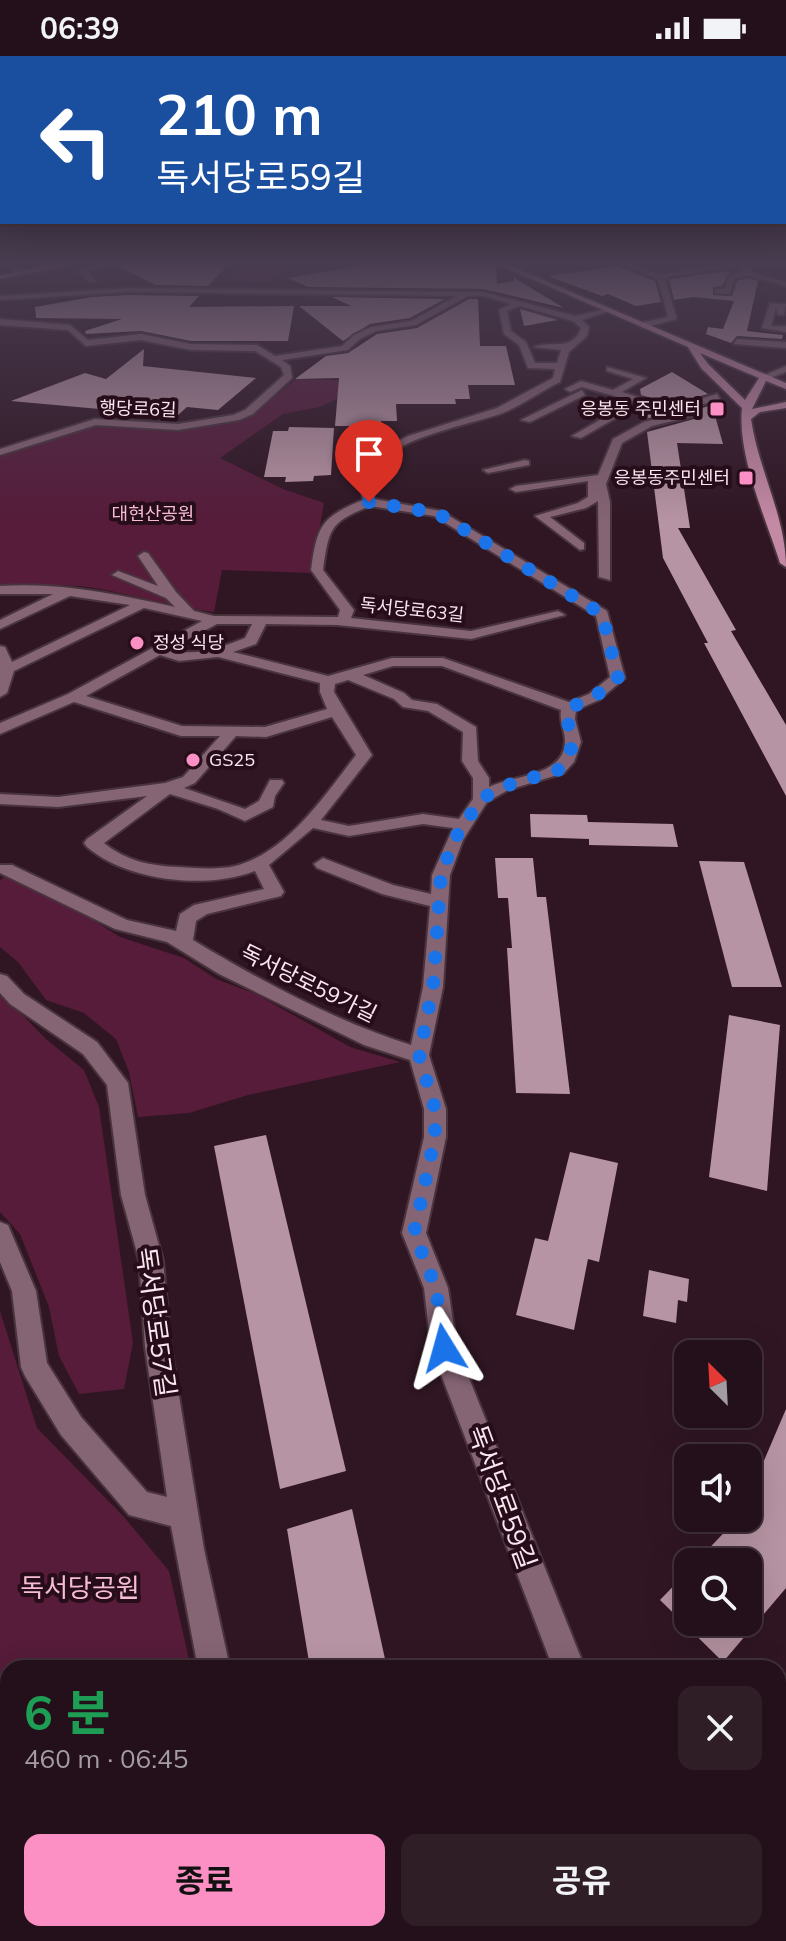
<!DOCTYPE html>
<html lang="ko">
<meta charset="utf-8">
<style>
body{margin:0;font-family:Mulish,"Noto Sans KR",sans-serif;background:#301e27;color:#f1f3f6;height:100vh;display:flex;flex-direction:column;font-size:30px;white-space:nowrap}
*{box-sizing:border-box;margin:0}
p{font-size:26px;color:#a39da2}
.icon{flex:none;width:44px;height:44px;fill:none;stroke:currentColor;stroke-width:2;stroke-linecap:round;stroke-linejoin:round}
.map{position:relative;flex:1;overflow:hidden}
.details{position:absolute;left:0px;top:1604px;width:786px;height:282px;display:flex;flex-direction:column;background:#24101a;border-radius:24px 24px 0 0;box-shadow:0 8px 32px #0002,0 0 0 2px #413039}
.details>*{flex:none}
.hud{position:absolute;left:0px;top:0px;width:786px;height:168px;box-shadow:0 8px 32px #0002,0 0 0 2px #413039;background:#1a4fa0;color:#fff;overflow:hidden}
.needle{width:52px;rotate:336deg}
.buttons{position:absolute;left:674px;top:1284px;display:grid;gap:16px}
.buttons a{display:grid;place-items:center;width:88px;height:88px;border-radius:16px;background:#24101a;box-shadow:0 8px 32px #0002,0 0 0 2px #413039;font-size:40px}
.pin{position:absolute;display:grid;place-items:center;width:68px;height:68px;color:#fff;margin:-82px -34px;border-radius:50% 50% 50% 0;rotate:-45deg;box-shadow:0 0 8px #0007}
.pin .icon{rotate:45deg}
.me{position:absolute;width:88px;margin:-44px;rotate:352deg;stroke-linejoin:round;filter:drop-shadow(0 0 6px #0008)}
.turn{display:flex;align-items:center;gap:28px;height:168px;padding:0 24px;font-size:36px}
.turn .icon{width:104px;height:104px;stroke-width:2.5}
.turn b{display:block;font-size:56px;line-height:68px}
.round{display:grid;place-items:center;flex:none;width:84px;height:84px;border-radius:16px;background:#301e27}
.summary{display:flex;align-items:center;justify-content:space-between;height:136px;padding:0 24px}
h1{font-size:48px;font-weight:700;line-height:60px;color:#1e9e55}
.cta{display:flex;gap:16px;margin-top:auto;padding:16px 24px}
.cta a{flex:1;height:92px;border-radius:16px;background:#fc8fc3;color:#111;font-size:32px;font-weight:700;line-height:92px;text-align:center}
.cta a+a{background:#301e27;color:#f1f3f6}
.status{display:flex;justify-content:space-between;align-items:center;height:56px;padding:0 40px;background:#24101a;direction:ltr}
.status svg{height:22px;fill:currentColor}
.map>svg:first-child{display:block}
</style>
<div class="status"><b>06:39</b><svg viewBox="0 0 49 12"><path d="M0 12V9h3v3zM5 12V6h3v6zM10 12V3h3v9zM15 12V0h3v12zM26 1h20v11H26zM47 4h2v5h-2z"/></svg></div>
<div class="map">
<svg width="786" height="1885" viewBox="0 0 786 1885">
<rect width="100%" height="100%" fill="#301623"/>
<g fill="#561c3a">
<polygon points="245,205 284,207 271,226 230,225"/>
<path d="M296,323L367,325L368,329L319,351L283,358L220,402L283,433L324,447L312,517L222,514L214,556C177,551 142,541 105,534C71,527 34,529 0,531V399L96,368L174,373L240,363L255,357Z"/>
<polygon points="6,819 54,839 120,881 184,902 216,923 256,938 350,991 400,1006 248,1039 189,1057 138,1061 129,1016 116,983 84,957 46,944 18,906 0,891 0,825"/>
<polygon points="0,936 46,983 84,1014 99,1051 133,1287 124,1333 79,1338 59,1300 49,1251 20,1178 0,1156"/>
<polygon points="0,1255 37,1372 124,1461 169,1515 191,1612 8,1612 8,1878 190,1878 188,1885 0,1885"/>
</g>
<g fill="#b794a3">
<polygon points="149,204 232,204 208,230 156,229 116,209"/>
<polygon points="389,204 485,204 496,211 497,228 514,225 513,221 564,252 483,233 308,231 288,222"/>
<polygon points="617,210 655,225 661,246 636,250 608,238 602,240 548,220"/>
<polygon points="726,215 730,216 722,230 713,231 713,239 732,240 737,225 747,222 758,225 747,275 783,279 782,283 737,280 731,287 706,278 708,271 723,273 734,245 693,241 674,244 669,224 671,223"/>
<polygon points="128,239 199,240 189,251 294,250 288,285 191,285 141,275 86,278 85,275 122,263 36,262 35,251 92,241"/>
<polygon points="332,241 445,243 410,262 370,268 343,285 299,250 351,250"/>
<polygon points="469,243 478,243 480,290 506,290 515,329 468,329 470,343 455,343 456,348 396,348 397,365 381,365 381,370 335,370 339,322 295,323 326,300 348,297 377,278 417,272"/>
<polygon points="520,253 558,264 524,270"/>
<polygon points="144,293 143,310 256,322 218,354 187,351 177,360 11,345 85,317 106,323"/>
<polygon points="672,316 708,338 693,342 683,353 645,363 643,351 664,357 673,352 671,348 641,339 640,333"/>
<polygon points="712,349 723,388 677,387 690,472 678,472 736,574 731,575 786,669 786,740 704,587 708,587 663,502 647,376 694,363 702,352"/>
<polygon points="289,371 334,372 331,419 314,420 313,425 285,426 286,421 264,421 273,375 288,375"/>
<polygon points="530,758 587,759 588,766 673,768 678,791 589,789 589,783 531,781"/>
<polygon points="495,802 533,802 537,841 546,841 570,1038 516,1037 507,892 512,892 508,842 498,842"/>
<polygon points="699,805 744,806 782,931 732,931"/>
<polygon points="729,959 780,969 767,1135 709,1121"/>
<polygon points="266,1079 346,1415 280,1433 214,1090"/>
<polygon points="570,1096 618,1107 599,1206 588,1203 574,1274 516,1259 535,1182 548,1185"/>
<polygon points="649,1214 689,1223 687,1246 678,1244 676,1267 643,1260"/>
<polygon points="786,1353 786,1532 723,1606 660,1544 688,1515 688,1566 748,1566 748,1506 696,1506 738,1462 748,1462 748,1442"/>
<polygon points="352,1453 387,1612 310,1612 287,1473"/>
</g>
<g fill="none" stroke-linecap="round" stroke-linejoin="round">
<defs>
<g id="minor">
<polygon points="0,204 5,204 24,216 17,218"/>
<polygon points="87,204 95,204 108,210 88,215 96,226 90,226 78,214 96,209"/>
<polygon points="610,204 620,204 660,219 736,206 735,204 786,205 786,209 747,209 755,218 786,226 786,230 747,219 735,223 730,238 715,237 715,233 724,233 729,220 744,215 739,210 670,220 665,223 677,263 642,272 639,267 668,261 658,223"/>
<path d="M128,232L483,236L576,260L609,252L613,254L582,264L589,271L587,280L569,296L560,326C541,335 524,348 505,356C474,369 374,383 370,425C370,430 373,438 374,443L441,455L607,555L625,622L599,644L576,654L575,663L581,686L574,706L564,717L508,734L487,746L463,784L450,819L443,931L429,999L446,1053V1081L426,1177L448,1232L457,1292L585,1612H553L431,1292L424,1232L402,1177L424,1081V1053L410,1004L364,989L219,918L167,886L115,873L0,817V809H12L127,864L176,875L180,858L194,849L264,833L255,815C206,834 127,825 87,791L84,787L87,783L147,740L58,751L0,748V738L58,741L165,727L183,721L220,680H181L74,646L0,678V667L68,638L202,565L144,552L14,615L7,637L0,641V590L5,591L12,606L130,549L70,540L0,573V564L53,538H0V530C60,526 117,538 175,551L166,542L112,519L118,515L158,530L138,500L144,496L148,497L176,536L194,555L214,560L338,561L340,554L311,514C317,470 321,461 363,444C359,422 362,410 380,395L352,388V384L386,391L408,380L497,352L553,322L555,313L528,312L519,289L504,278L499,254L511,248L483,240H468L416,269L376,275L360,283L348,294L282,304L290,310L292,322L253,358L239,364L178,374L96,369L0,399V393L95,363L178,368L233,359L245,354L284,319L281,311L255,295L191,294L141,284L86,290L68,274L0,269V263L70,269L88,284L141,278L191,288L257,289L275,300L342,290L354,279L371,271L411,265L456,240L128,236L0,244V240ZM519,250L573,265L581,272C573,296 551,284 534,291L561,294L557,307H535L526,286L511,275L507,255ZM370,450L434,460L596,560L610,621L589,638L569,646L443,602H392L328,620L233,596L256,588L266,568L337,569L471,583L565,559L558,555L471,575L351,562L354,554L323,514C329,472 330,466 370,450ZM217,568H252L245,582C222,591 195,602 170,593ZM160,599L179,605L218,601L320,627V636L327,653L265,671L182,670L86,640ZM393,610H442L561,654C559,666 565,674 565,685C565,721 512,719 489,731V722L478,705L476,671L437,648L412,644L404,637L363,619ZM348,624L394,643L403,651L428,655L463,676L462,705L473,722V743L459,763L423,758L349,770L321,764L372,699L334,636L335,628ZM332,661L356,699C325,739 287,797 235,810C217,814 197,812 179,811C151,810 126,805 104,787L170,738L218,753L245,765L273,751L275,740L284,727L282,724H270L259,745L245,753L184,732L195,727L236,680L266,681ZM423,768L453,772L432,819L431,838L393,829L323,802L314,808L317,812L382,838L430,850L423,931L411,989C337,966 259,924 193,884L196,865L207,858L281,840L284,836L269,809L313,772L349,780Z"/>
<polygon points="770,247 786,248 784,259 778,259 776,252 771,270 786,270 786,276 762,272"/>
<polygon points="737,283 786,286 786,292 734,288"/>
<polygon points="786,310 786,316 763,325 758,322"/>
<polygon points="607,311 646,322 622,336 670,351 665,354 582,331 570,336 565,333 581,325 613,334 633,323 607,315"/>
<polygon points="582,334 585,339 530,366 521,364"/>
<polygon points="717,338 720,343 700,349 693,360 652,370 622,387 606,428 610,446 610,524 599,521 598,445 586,452 550,461 584,487 584,493 580,494 535,460 578,447 588,441 588,425 516,436 510,433 516,430 598,419 613,383 644,366 685,356 694,345"/>
<polygon points="624,350 633,352 581,382 572,380"/>
<polygon points="525,404 529,405 529,409 488,417 483,414"/>
<polygon points="0,918 7,920 24,938 97,986 128,1027 145,1139 163,1204 171,1291 204,1493 230,1612 198,1612 171,1470 129,1459 61,1379 25,1320 21,1311 12,1235 0,1206 0,1166 8,1169 36,1235 47,1307 81,1361 147,1436 167,1441 145,1291 139,1204 121,1139 107,1029 83,998 10,948 0,937"/>
<polygon points="786,1727 786,1761 778,1762 778,1728"/>
<polygon points="193,1878 229,1878 228,1885 192,1885"/>
</g>
<g id="major">
<polygon points="81,204 95,204 0,223 0,219"/>
<path d="M488,204H496L786,327V333L766,325L752,353L786,346V352L760,356L751,363C758,413 786,461 786,511L780,507C766,463 737,399 742,352L701,312L688,291ZM700,297L759,322L745,344L708,308Z"/>
</g>
</defs>
<use href="#minor" stroke="#49343e" stroke-width="4"/>
<use href="#major" stroke="#49343e" stroke-width="4"/>
<use href="#minor" fill="#856473" fill-rule="evenodd"/>
<use href="#major" fill="#c489a4" fill-rule="evenodd"/>
</g>
<linearGradient id="sky" x2="0" y2="1"><stop stop-color="#1a0c13"/><stop offset="0.44" stop-color="#483c50"/><stop offset="1" stop-color="#483c50" stop-opacity="0"/></linearGradient>
<rect width="786" height="467" fill="url(#sky)"/>
<g fill="none" stroke-linecap="round" stroke-linejoin="round">
<polyline stroke="#1a73e8" stroke-width="14" stroke-dasharray="0 25.2" points="369,446 437,457 602,558 618,622 594,641 569,652 567,663 573,686 568,703 558,714 502,731 481,743 454,784 441,819 433,931 419,999 435,1053 435,1081 414,1177 436,1232 444,1292"/>
</g>
<g fill="#fc8fc3" stroke="#260d19" stroke-width="3">
<rect x="709" y="345" width="16" height="16" rx="4"/>
<rect x="738" y="414" width="16" height="16" rx="4"/>
<circle cx="137" cy="587" r="8"/>
<circle cx="193" cy="704" r="8"/>
</g>
<g text-anchor="middle" stroke-width="8" stroke-linejoin="round" paint-order="stroke">
<g font-size="18" fill="#fae7ef" stroke="#260d19">
<text transform="translate(138 353) rotate(2)" y="6">행당로6길</text>
<text transform="translate(412 554) rotate(6)" y="6">독서당로63길</text>
</g>
<g font-size="18" fill="#fae7ef" stroke="#260d19" text-anchor="end">
<text x="701" y="359">응봉동 주민센터</text>
<text x="730" y="428">응봉동주민센터</text>
<text x="153" y="593" text-anchor="start">정성 식당</text>
<text x="209" y="710" text-anchor="start">GS25</text>
</g>
<g font-size="18" fill="#f6bcd5" stroke="#260d19">
<text x="153" y="464">대현산공원</text>
</g>
<g font-size="22" fill="#fae7ef" stroke="#260d19">
<text transform="translate(309 927) rotate(26)" y="8">독서당로59가길</text>
</g>
<g font-size="26" fill="#fae7ef" stroke="#260d19">
<text transform="translate(156 1266) rotate(82)" y="9">독서당로57길</text>
<text transform="translate(502 1441) rotate(70)" y="9">독서당로59길</text>
</g>
<g font-size="26" fill="#f6bcd5" stroke="#260d19">
<text x="80" y="1541">독서당공원</text>
</g>
</g>
</svg>
<div class="buttons">
<a><svg class="needle" viewBox="-14 -14 28 28"><path d="M0-13l5 13h-10z" fill="#e53935"/><path d="M0 13l5-13h-10z" fill="#a39da2"/></svg></a>
<a><svg class="icon" aria-label="sound" viewBox="0 0 24 24"><path d="M4 9h4l5-4v14l-5-4H4zM17 9q2 3 0 6"/></svg></a>
<a><svg class="icon" aria-label="search" viewBox="0 0 24 24"><circle cx="10" cy="10" r="6"/><path d="M15 15l6 6"/></svg></a>
</div>
<div class="pin" style="left:369px;top:446px;background:#d93025"><svg class="icon" aria-label="arrive" viewBox="0 0 24 24"><path d="M6 21V4h12l-3 4 3 4H6"/></svg></div>
<svg class="me" style="left:444px;top:1292px" viewBox="-20 -20 40 40"><path d="M0-17L14 15 0 8-14 15z" fill="#1a73e8" stroke="#fff" stroke-width="4"/></svg>
<div class="hud">
<div class="turn"><svg class="icon" aria-label="left" viewBox="0 0 24 24"><path d="M17 20v-9H6M10 6l-5 5 5 5"/></svg><div><b>210 m</b>독서당로59길</div></div>
</div>
<section class="details">
<div class="summary"><div><h1>6 분</h1><p>460 m · 06:45</p></div><a class="round"><svg class="icon" aria-label="close" viewBox="0 0 24 24"><path d="M6 6l12 12M18 6L6 18"/></svg></a></div>
<div class="cta"><a>종료</a><a>공유</a></div>
</section>
</div>
